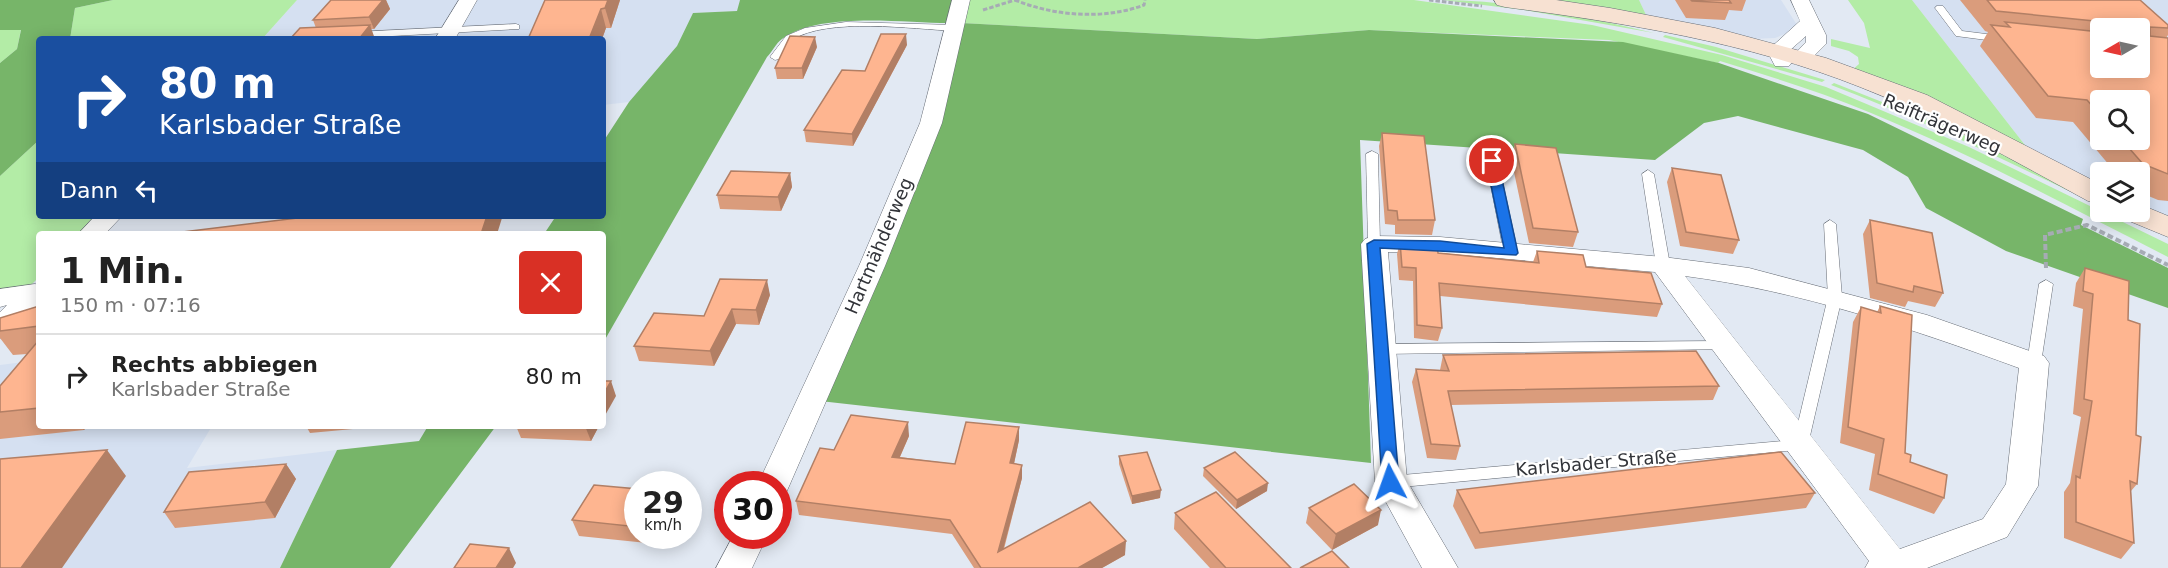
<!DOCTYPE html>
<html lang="de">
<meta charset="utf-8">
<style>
body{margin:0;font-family:"DejaVu Sans",sans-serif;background:#f6f6f6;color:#222;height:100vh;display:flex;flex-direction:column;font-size:22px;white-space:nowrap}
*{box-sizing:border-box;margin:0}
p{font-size:20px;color:#767676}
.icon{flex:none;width:33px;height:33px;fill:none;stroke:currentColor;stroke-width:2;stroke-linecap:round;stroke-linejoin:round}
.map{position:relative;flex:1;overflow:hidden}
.drawer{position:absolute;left:36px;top:231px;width:570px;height:198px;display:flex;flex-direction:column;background:#fff;border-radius:6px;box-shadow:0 3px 15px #0003}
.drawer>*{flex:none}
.guide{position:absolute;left:36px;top:36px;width:570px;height:183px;border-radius:6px;box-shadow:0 3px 15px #0003;background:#1a4fa0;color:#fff;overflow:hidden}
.needle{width:39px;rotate:261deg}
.fabs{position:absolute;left:2090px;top:18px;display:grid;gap:12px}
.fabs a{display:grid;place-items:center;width:60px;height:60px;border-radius:6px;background:#fff;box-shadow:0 3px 15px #0003;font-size:30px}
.speed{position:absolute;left:624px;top:471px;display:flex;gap:12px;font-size:30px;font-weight:700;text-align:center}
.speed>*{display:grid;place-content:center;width:78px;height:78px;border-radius:50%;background:#fff;box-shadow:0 3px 15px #0003;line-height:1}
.speed small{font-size:15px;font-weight:400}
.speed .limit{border:9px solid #d22;background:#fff;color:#111}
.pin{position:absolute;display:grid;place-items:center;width:51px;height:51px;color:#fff;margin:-26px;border:3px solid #fff;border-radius:50%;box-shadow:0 2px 6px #0007}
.me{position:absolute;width:66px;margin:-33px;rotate:356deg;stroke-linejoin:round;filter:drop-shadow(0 0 4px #0008)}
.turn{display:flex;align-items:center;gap:21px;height:126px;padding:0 24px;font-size:27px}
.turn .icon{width:78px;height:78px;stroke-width:2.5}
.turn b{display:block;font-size:42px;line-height:51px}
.then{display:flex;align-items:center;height:57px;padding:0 24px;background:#0003;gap:12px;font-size:22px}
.round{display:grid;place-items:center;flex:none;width:63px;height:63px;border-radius:6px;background:#f6f6f6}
.summary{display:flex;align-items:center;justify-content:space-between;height:102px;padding:0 24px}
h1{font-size:36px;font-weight:600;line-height:45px}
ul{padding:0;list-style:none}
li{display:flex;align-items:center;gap:18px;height:84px;padding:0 24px;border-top:2px solid #e0e0e0}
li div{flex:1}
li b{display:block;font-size:22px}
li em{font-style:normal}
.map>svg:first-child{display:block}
</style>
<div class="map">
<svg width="2168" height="568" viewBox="0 0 2168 568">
<rect width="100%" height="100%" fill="#e2e9f3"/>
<g fill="#d5e0f1" fill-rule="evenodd">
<polygon points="297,0 740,0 738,11 693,13 677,46 629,102 603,105 603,39 262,39"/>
<polygon points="1639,0 1781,0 1799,28 1775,38 1751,39 1647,17"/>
<path d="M1912,0H2168V219L2139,205V172H2100V187L2028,149ZM2100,28H2139V68H2100ZM2100,100H2139V140H2100Z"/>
<polygon points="39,360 39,426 212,426 187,468 337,450 280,568 0,568 0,365"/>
</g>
<g fill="#b3eca6">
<polygon points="113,0 297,0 262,39 70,39 75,8"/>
<path d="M967,0H1414L1592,25L1722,55L1826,87L1969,147L2168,244V257C2070,207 1973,155 1871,113C1822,92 1771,77 1720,61L1718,63L1609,40L1369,30L1257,39L961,23Z"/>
<path d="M1442,0C1513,0 1585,17 1654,33L1524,10Z"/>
<polygon points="1543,0 1639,0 1647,17"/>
<polygon points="1848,0 1912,0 2028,149 1850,72 1859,64 1858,57 1849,51 1831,46 1831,39 1870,48 1864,23"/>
<polygon points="21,29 17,49 0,63 0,30"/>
<polygon points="1665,35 1716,47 1825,80 1822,82 1663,37"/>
<path d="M1834,83L1953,130L2100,202V206C2011,163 1923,120 1831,85Z"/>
<polygon points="39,140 39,216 97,216 80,234 39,234 39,277 29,287 0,292 0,176"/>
</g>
<g fill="#77b569">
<polygon points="0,0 113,0 75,8 70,39 39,39 39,140 0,176 0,63 17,49 21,30 0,30"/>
<path d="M740,0H956L949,23C903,23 820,11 782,39C776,43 772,52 767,57L603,343V234H544L556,216H603V142L629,102L677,46L693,13L737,11Z"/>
<polygon points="961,23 1257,39 1369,30 1623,42 1719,63 1868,114 2083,219 2081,225 2168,268 2168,308 2006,251 1926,208 1908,177 1863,150 1738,116 1704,123 1655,160 1360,140 1371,463 820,401"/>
<polygon points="428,426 496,426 390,568 280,568 337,450 419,441"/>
</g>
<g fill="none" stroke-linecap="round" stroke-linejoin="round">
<defs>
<g id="lane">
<polygon points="1937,6 1943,6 1962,31 2002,36 2007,39 2002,42 1956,36 1935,8"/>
<path d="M846,22L955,25L960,28L955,31C913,29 827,17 792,40C786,44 783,53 779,59L775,60L770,57L786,36L805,28Z"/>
<polygon points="516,24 519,25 519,29 356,38 351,35 356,32"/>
<polygon points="1372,151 1378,154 1380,244 1374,248 1368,244 1366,154"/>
<polygon points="1492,157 1498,161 1518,253 1511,257 1504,253 1486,161"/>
<polygon points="1648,170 1654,174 1670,265 1663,269 1656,265 1642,174"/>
<polygon points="1830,220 1836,224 1842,297 1807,449 1391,488 1385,486 1383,482 1385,478 1391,476 1794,440 1828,297 1824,224"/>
<polygon points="2046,280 2053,284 2041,363 2034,368 2027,363 2039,284"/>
<polygon points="1723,341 1728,343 1730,346 1728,349 1380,354 1373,349 1380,344"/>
</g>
<g id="street">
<polygon points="459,0 477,0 455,39 435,39"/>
<polygon points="952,0 970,0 942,123 885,266 790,484 786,493 778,495 778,484 758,484 859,266 920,123"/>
<polygon points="1791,0 1809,0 1826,35 1826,44 1808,62 1794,62 1791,58 1806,42 1806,36 1788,52 1792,62 1789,66 1775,66 1767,51 1800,21"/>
<polygon points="95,216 122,216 105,234 78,234"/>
<path d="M1374,236L1440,237L1663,257L1749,268L1927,315L2044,356L2049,363L2038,486L2007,537L1927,568H1865L1869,561L1655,272L1440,253L1388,252L1407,481L1458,568H1422L1375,482L1361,244L1365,239ZM1685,276C1800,291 1910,328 2019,368L2006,484L1983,519L1900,549Z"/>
<polygon points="35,284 39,285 39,304 10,335 0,338 0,312 7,305 0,307 0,289"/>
<polygon points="733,536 767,536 752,568 716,568"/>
</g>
<g id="secondary">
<path d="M1494,0H1556L1610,8L1715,28L1826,58L1927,95L2100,184V204L2088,201C2014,161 1940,118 1860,87C1747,42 1625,23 1505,7L1497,5Z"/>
<polygon points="2139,204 2168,216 2168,237 2122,218 2118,212 2139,212"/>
</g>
</defs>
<use href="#lane" stroke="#686e77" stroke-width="1"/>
<use href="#street" stroke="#686e77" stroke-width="1"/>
<use href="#secondary" stroke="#686e77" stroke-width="1"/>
<g stroke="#a6abb4" stroke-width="3" stroke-dasharray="4.5 2" stroke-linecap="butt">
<path d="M1015,0C1054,16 1104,20 1144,5L1145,0"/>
<polyline points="1429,0 1482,6"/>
<polyline points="983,10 1015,0"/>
</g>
<polyline stroke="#a6abb4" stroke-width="4" stroke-dasharray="6 3" stroke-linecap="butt" points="2046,268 2045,235 2087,225 2168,265"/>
<use href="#lane" fill="#fff" fill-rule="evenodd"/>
<use href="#street" fill="#fff" fill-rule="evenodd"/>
<use href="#secondary" fill="#f7e1d2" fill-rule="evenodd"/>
</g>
<g fill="#da9c7c" fill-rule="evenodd">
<polygon points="331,0 386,0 390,9 374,29 316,28 313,20"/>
<polygon points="545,0 620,0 611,28 606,28 602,39 528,39"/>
<polygon points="1675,0 1746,0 1742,11 1729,10 1725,20 1686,18"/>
<path d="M1960,0H2140L2168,25V35L2166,38H2168V201L2158,200L2139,192V172H2115L2073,122L2036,118L1980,46L1988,32L1985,31ZM2100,28H2139L2100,68ZM2100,100L2139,140H2100Z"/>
<polygon points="907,45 853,146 806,142 804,130 865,71"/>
<polygon points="817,47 803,79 777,79 775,68"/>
<polygon points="1382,133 1435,220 1432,235 1395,234 1395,225 1385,224 1379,146"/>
<polygon points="1515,144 1578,232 1573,247 1529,243 1511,158"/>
<polygon points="1672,168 1739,240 1733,254 1680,246 1667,182"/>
<polygon points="790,173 792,187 781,211 720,209 717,195"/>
<polygon points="1870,220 1943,293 1935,307 1908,301 1905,307 1870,298 1863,234"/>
<polygon points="1400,242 1438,253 1533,262 1537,251 1586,267 1662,304 1657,317 1440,296 1442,328 1438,341 1414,338 1413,281 1399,280 1397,254"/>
<polygon points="2085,268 2128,320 2136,435 2137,484 2131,491 2134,543 2121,559 2064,538 2064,492 2070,483 2081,417 2073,414 2083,309 2073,306 2076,283"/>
<polygon points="770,295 759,325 736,324 714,366 639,361 634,346 704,316"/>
<polygon points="39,306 39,426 87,426 84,430 0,439 0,386 27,354 13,355 0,338 0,318"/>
<polygon points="1880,306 1905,453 1910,462 1944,498 1934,514 1869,490 1875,454 1840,443 1853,322 1861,307 1877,312"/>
<polygon points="1443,355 1719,386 1713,400 1451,405 1460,446 1456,460 1427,458 1412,382 1416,369 1440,370"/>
<polygon points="306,426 354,426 353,429 310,433"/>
<polygon points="516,426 599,426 591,441 521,438"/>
<polygon points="909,436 900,457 955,464 1019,440 1014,464 1022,478 1004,549 1125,555 1102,568 974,568 952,534 799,515 796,501 834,450"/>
<polygon points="1119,456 1160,498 1132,504 1119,464"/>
<polygon points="286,464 296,479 275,518 175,528 164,512"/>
<polygon points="1204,468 1267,491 1236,509 1203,476"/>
<polygon points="638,489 638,536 651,536 647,543 579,536 572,520"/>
<polygon points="1457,490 1815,493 1806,508 1475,549 1453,506"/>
<polygon points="1309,508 1378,525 1332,550 1306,523"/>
<polygon points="1175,513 1291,568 1210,568 1174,529"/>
</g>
<g fill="#b27f65">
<polygon points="383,0 386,0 390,9 374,29 369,17"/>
<polygon points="608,0 620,0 611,28 605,8"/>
<polygon points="601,9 606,28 602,39 589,39"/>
<polygon points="370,25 375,39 359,39"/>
<polygon points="906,34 907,45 853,146 852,134"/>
<polygon points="815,37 817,47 803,79 802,68"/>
<polygon points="790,173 792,187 781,211 778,197"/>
<polygon points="487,216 516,216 502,218 497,234 481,234"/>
<polygon points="767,280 770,295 759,325 756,310"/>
<polygon points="732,309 736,324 714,366 710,351"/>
<polygon points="611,381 616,396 603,419 603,395"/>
<polygon points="908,422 909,436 894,470 892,457"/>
<polygon points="81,426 87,426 84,430"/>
<polygon points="585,426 599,426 591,441"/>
<polygon points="1019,427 1019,440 1011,477 1010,463"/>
<polygon points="107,450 126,476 62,568 21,568"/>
<polygon points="286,464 296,479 275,518 265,502"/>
<polygon points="1022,465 1022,478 999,565 998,552"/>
<polygon points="1268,483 1267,491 1236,509 1237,500"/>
<polygon points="1161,490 1160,498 1132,504 1132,496"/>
<polygon points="1381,510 1378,525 1332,550 1336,534"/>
<polygon points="645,536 651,536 647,543"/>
<polygon points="1126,541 1125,555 1102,568 1078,568"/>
<polygon points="509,548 516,563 513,568 496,568"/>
</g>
<g fill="#feb590" stroke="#b27f65" stroke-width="1.5">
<polygon points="331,0 383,0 369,17 313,20"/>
<polygon points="545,0 608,0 605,8 601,9 589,39 528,39"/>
<polygon points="1691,0 1729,0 1731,3 1692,1"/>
<polygon points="1987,0 2140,0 2168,25 2168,28 2150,27 2150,36 2168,38 2168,174 2143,164 2122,140 2139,140 2139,100 2100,100 2100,115 2087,100 2048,96 1991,25 2010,27 2005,22 2100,32 2100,68 2139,68 2139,28 2113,28 2114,23 1996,11"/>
<polygon points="370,25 359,39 290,39 300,28"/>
<polygon points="881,34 906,34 852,134 804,130 842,70 865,71"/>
<polygon points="790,36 815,37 802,68 775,68"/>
<polygon points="1382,133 1424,136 1435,220 1398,220 1397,211 1388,210"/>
<polygon points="1515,144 1556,148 1578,232 1533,228"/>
<polygon points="1672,168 1721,175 1739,240 1686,232"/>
<polygon points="731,171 790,173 778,197 717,195"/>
<polygon points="314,216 487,216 481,234 166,234"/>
<polygon points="1870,220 1932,233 1943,293 1914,286 1913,292 1877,283"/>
<polygon points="1400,242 1437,242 1438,253 1539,263 1537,251 1583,255 1586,267 1651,273 1662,304 1439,283 1442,328 1417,325 1416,268 1402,267"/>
<polygon points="2085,268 2129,281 2128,320 2140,324 2136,435 2141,437 2137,484 2130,481 2134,543 2076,522 2076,476 2080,478 2092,401 2084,399 2093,294 2083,291"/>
<polygon points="720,279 767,280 756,310 732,309 710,351 634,346 654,313 704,316"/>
<polygon points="39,306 39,326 0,331 0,318"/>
<polygon points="1880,306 1912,315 1905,453 1911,455 1910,462 1947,475 1944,498 1878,474 1884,439 1848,427 1861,307 1881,313"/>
<polygon points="39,340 39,408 0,412 0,386"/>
<polygon points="1696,351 1719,386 1448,391 1460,446 1431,444 1416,369 1449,371 1443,355"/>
<polygon points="603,381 611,381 603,395"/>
<polygon points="851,415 908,422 892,457 955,464 966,422 1019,427 1010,463 1022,465 998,552 1090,502 1126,541 1078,568 981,568 950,520 796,501 820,448 834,450"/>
<polygon points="107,450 21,568 0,568 0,459"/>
<polygon points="1147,452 1161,490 1132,496 1119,456"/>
<polygon points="1235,452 1268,483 1237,500 1204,468"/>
<polygon points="1781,452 1815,493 1480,533 1457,490"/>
<polygon points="286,464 265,502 164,512 189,472"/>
<polygon points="1354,484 1381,510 1336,534 1309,508"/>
<polygon points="594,485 638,489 638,527 572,520"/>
<polygon points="1216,492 1291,568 1226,568 1175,513"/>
<polygon points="470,544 509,548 496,568 454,568"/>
<polygon points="1332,551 1349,568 1300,568"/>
</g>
<polygon fill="#1a73e8" stroke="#114b97" stroke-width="1.5" points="1492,157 1498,161 1518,253 1516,255 1380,248 1399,482 1396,486 1385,486 1382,482 1367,244 1374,240 1440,241 1504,248 1486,161"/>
<g text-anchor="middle" stroke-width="4.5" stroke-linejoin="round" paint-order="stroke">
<g font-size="18" fill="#323439" stroke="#fff">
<text transform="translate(1942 124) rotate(23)" y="6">Reifträgerweg</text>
<text transform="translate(879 246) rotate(-67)" y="6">Hartmähderweg</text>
<text transform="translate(1596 463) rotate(-5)" y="6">Karlsbader Straße</text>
</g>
</g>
</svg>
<div class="fabs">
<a><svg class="needle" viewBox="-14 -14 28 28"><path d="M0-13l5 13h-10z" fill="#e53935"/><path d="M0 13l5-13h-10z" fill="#767676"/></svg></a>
<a><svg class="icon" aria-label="search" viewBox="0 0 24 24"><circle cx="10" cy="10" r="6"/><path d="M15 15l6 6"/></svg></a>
<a><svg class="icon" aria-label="layers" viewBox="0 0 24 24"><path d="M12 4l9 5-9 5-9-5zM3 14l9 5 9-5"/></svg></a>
</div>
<div class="speed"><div>29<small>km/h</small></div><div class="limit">30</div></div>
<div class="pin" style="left:1492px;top:161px;background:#d93025"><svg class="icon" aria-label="arrive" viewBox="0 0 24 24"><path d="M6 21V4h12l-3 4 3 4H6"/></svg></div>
<svg class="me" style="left:1390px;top:482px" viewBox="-20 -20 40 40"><path d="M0-17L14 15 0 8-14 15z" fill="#1a73e8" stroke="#fff" stroke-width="4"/></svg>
<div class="guide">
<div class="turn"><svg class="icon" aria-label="right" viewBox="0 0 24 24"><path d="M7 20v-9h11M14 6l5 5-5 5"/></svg><div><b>80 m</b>Karlsbader Straße</div></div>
<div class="then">Dann<svg class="icon" aria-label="left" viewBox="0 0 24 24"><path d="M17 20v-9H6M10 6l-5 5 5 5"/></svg></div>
</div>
<section class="drawer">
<div class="summary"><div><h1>1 Min.</h1><p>150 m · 07:16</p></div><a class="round" style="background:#d93025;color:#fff"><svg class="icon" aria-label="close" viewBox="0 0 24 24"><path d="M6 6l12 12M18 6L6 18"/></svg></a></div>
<ul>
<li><svg class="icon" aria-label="right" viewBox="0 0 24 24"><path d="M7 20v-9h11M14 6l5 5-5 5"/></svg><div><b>Rechts abbiegen</b><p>Karlsbader Straße</p></div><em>80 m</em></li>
</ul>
</section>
</div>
